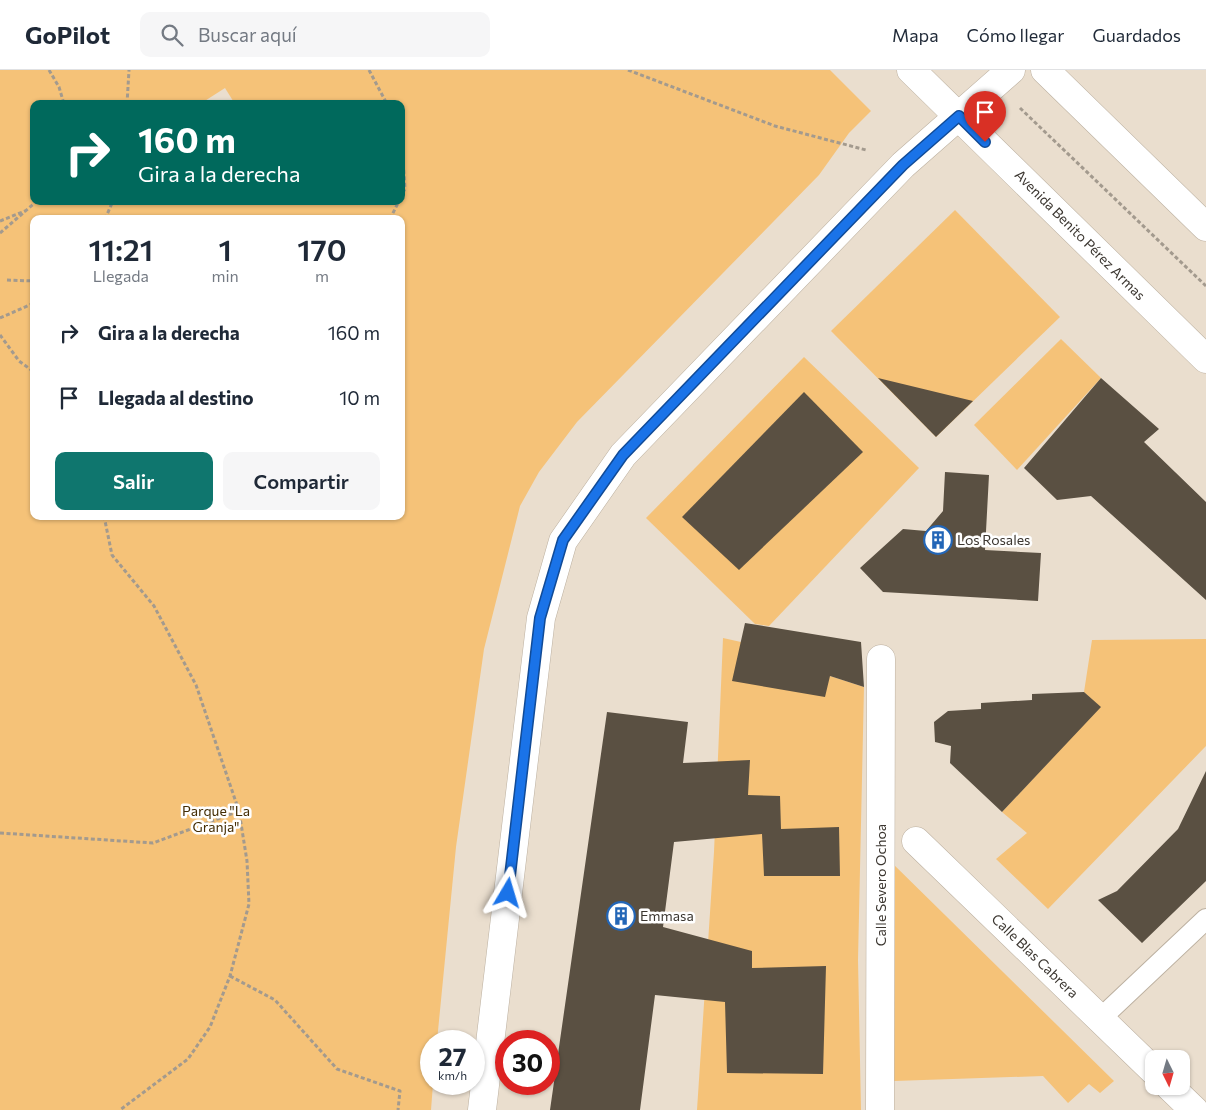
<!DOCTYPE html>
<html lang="es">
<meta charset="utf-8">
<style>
body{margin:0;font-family:Commissioner,sans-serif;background:#f6f6f7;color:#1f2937;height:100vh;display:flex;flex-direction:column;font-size:19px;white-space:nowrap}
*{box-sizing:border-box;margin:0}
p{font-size:16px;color:#747a83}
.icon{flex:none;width:28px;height:28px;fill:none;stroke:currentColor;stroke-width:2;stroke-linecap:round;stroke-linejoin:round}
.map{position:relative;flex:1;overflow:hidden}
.details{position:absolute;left:30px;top:145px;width:375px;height:305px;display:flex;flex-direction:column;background:#fff;border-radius:10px;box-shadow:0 1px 4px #0004}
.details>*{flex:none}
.guide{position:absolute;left:30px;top:30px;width:375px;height:105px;border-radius:10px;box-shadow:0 1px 4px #0004;background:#00695c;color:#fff;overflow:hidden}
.needle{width:32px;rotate:175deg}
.controls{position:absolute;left:1145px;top:980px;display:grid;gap:10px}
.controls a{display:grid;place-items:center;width:45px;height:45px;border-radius:10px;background:#fff;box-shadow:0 1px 4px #0004;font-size:25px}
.speed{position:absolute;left:420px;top:960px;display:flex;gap:10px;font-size:25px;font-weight:700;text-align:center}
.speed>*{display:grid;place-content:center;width:65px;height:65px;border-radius:50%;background:#fff;box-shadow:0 1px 4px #0004;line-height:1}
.speed small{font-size:12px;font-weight:400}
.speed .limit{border:8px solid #d22;background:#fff;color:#111}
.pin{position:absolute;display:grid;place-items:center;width:42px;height:42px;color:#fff;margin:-51px -21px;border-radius:50% 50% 50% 0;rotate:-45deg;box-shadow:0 0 5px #0007}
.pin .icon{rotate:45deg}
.me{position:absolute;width:55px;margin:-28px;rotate:7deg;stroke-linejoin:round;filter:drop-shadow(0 0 4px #0008)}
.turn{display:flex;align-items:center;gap:18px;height:105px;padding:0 25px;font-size:22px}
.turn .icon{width:65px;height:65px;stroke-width:2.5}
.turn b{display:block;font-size:35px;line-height:42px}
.eta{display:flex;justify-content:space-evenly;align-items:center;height:85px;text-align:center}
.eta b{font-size:30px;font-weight:600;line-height:35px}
.button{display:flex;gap:10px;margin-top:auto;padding:10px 25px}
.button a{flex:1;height:58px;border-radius:10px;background:#0f766e;color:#fff;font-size:20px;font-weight:600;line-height:58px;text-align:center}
.button a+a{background:#f6f6f7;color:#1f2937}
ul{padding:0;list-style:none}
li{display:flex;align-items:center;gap:15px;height:65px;padding:0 25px}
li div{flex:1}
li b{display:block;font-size:19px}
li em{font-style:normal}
header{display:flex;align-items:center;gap:30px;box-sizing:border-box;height:70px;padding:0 25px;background:#fff;border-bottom:1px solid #e0e1e3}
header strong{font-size:24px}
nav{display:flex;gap:28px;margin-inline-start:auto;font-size:18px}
.search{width:350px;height:45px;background:#f6f6f7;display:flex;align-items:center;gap:12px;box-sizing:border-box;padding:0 18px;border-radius:10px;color:#747a83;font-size:19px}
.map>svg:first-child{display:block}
</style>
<header>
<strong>GoPilot</strong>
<div class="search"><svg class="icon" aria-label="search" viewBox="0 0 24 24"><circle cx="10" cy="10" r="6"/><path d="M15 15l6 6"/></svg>Buscar aquí</div>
<nav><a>Mapa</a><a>Cómo llegar</a><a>Guardados</a></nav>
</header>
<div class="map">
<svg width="1206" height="1040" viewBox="0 0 1206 1040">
<rect width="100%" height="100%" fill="#eadece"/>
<g fill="#f5c278" fill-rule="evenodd">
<path d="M0,0H830L871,41L849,63L819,105L577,352L539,402L520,436L484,579L456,777L437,971H431V1014H433L431,1040H0ZM225,18L235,34H401V131H34V34H200ZM34,149H401V446H34Z"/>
<polygon points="955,140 1060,247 936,367 831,261"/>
<polygon points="1061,269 1101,308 1017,400 974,355"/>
<polygon points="804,287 919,398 769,556 755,554 646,448"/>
<polygon points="723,568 741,572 749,614 830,606 864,617 858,890 861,1040 697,1040 714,782"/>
<polygon points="1206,569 1206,676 1048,839 996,789 1027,763 1002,742 1100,637 1084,622 1092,570"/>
<polygon points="888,789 1114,1011 1100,1023 1089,1014 1068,1033 1043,1006 894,1011"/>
</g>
<g fill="#5a5042">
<polygon points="878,308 973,331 936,367"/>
<polygon points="1101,308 1159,359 1144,372 1206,432 1206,530 1091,426 1057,430 1024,398"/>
<polygon points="804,322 863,382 739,500 682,447"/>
<polygon points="945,402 989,405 985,480 1041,483 1038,531 883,522 860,498 903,459 926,461 943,441"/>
<polygon points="745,553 861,572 864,617 830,606 825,627 732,611"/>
<polygon points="1084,622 1101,637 1002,742 950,693 951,676 935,672 934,652 948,641 981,639 981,633 1032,630 1032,624"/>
<polygon points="607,642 688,652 683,693 750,690 748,725 780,726 781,759 839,757 840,806 764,806 762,764 674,772 663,857 752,881 752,898 826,896 823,1004 727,1003 725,932 655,925 640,1040 550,1040"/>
<polygon points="1206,701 1206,811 1142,873 1098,830 1117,821 1178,759"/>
</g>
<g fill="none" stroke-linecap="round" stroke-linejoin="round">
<defs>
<polyline id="lane" points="1100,949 1206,849"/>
<g id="street">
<polyline points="916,771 1154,1001"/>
<polyline points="1169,1016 1194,1040"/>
<polyline points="482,1040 541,548 563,471 623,385 903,95 1011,0"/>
<polyline points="880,1040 881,589"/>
</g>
<g id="secondary">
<polyline points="911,0 1206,289"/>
<polyline points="1045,0 1206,157"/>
</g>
</defs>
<use href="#lane" stroke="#bcb0a0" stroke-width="22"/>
<use href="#street" stroke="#bcb0a0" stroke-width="29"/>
<use href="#secondary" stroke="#bcb0a0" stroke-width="29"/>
<g stroke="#a39a8e" stroke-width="3" stroke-dasharray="4 2.5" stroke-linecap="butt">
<polyline points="49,0 59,17 64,34"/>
<polyline points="369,0 387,34"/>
<polyline points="628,0 775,56 866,80"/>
<polyline points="127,34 129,0"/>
<polyline points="1020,38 1206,216"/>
<polyline points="401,61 405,119 401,126"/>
<polyline points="105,149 113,131"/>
<polyline points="390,149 399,131"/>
<polyline points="0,151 25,141"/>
<polyline points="0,163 37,131"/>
<polyline points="7,210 34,211"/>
<polyline points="0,248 34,233"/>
<polyline points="0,265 19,291 34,302"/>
<polyline points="104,446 112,485 154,536 196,615 239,741 247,791 249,834 230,906 210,957 188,989 120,1040"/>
<polyline points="0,763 153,773 239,741"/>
<polyline points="230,906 275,930 337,999 400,1021 398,1040"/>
</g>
<use href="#lane" stroke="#fff" stroke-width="20"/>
<use href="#street" stroke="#fff" stroke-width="28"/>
<use href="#secondary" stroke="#fff" stroke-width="28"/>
</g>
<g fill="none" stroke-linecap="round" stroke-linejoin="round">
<defs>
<polyline id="route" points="508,823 540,548 563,470 623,385 903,95 959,46 985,72"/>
</defs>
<use href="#route" stroke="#114b97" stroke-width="12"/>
<use href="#route" stroke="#1a73e8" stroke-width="9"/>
</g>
<defs>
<symbol id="building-ring" viewBox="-11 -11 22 22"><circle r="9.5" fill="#fff" stroke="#2366b7" stroke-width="1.5"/><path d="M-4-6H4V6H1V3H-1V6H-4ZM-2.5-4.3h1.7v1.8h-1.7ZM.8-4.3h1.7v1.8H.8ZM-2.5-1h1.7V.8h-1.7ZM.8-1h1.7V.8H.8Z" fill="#2366b7"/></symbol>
</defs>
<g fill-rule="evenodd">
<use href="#building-ring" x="922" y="454" width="32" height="32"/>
<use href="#building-ring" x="605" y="830" width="32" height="32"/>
</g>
<g text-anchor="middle" stroke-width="5" stroke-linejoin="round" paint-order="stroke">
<g font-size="14" fill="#3b3630" stroke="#fff">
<text transform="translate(1080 165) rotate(45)" y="5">Avenida Benito Pérez Armas</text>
<text transform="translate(881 815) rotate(-90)" y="5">Calle Severo Ochoa</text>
<text transform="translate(1035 886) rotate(44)" y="5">Calle Blas Cabrera</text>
</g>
<g font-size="14" fill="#3b3630" stroke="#fff" text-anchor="start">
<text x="957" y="475">Los Rosales</text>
<text x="640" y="851">Emmasa</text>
</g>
<g font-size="14" fill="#442d04" stroke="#fff">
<text x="216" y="746">Parque "La<tspan x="216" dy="16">Granja"</tspan></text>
</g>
</g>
</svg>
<div class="controls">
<a><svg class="needle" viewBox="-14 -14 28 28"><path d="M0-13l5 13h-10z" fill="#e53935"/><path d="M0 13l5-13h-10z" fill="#747a83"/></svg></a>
</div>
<div class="speed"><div>27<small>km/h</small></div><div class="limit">30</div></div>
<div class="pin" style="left:985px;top:72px;background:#d93025"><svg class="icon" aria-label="arrive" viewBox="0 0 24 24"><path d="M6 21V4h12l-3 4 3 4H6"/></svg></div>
<svg class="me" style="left:508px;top:823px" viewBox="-20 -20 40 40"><path d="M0-17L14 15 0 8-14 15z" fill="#1a73e8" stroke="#fff" stroke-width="4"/></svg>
<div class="guide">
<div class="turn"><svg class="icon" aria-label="right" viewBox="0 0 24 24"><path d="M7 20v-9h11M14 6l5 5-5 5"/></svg><div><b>160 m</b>Gira a la derecha</div></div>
</div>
<section class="details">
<div class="eta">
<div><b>11:21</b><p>Llegada</p></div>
<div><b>1</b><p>min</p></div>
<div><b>170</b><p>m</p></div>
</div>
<ul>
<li><svg class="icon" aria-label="right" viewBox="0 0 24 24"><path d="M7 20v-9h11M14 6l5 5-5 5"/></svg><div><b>Gira a la derecha</b></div><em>160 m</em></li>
<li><svg class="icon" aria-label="arrive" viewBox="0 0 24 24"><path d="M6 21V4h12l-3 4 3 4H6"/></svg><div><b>Llegada al destino</b></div><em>10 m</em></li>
</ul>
<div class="button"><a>Salir</a><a>Compartir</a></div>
</section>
</div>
